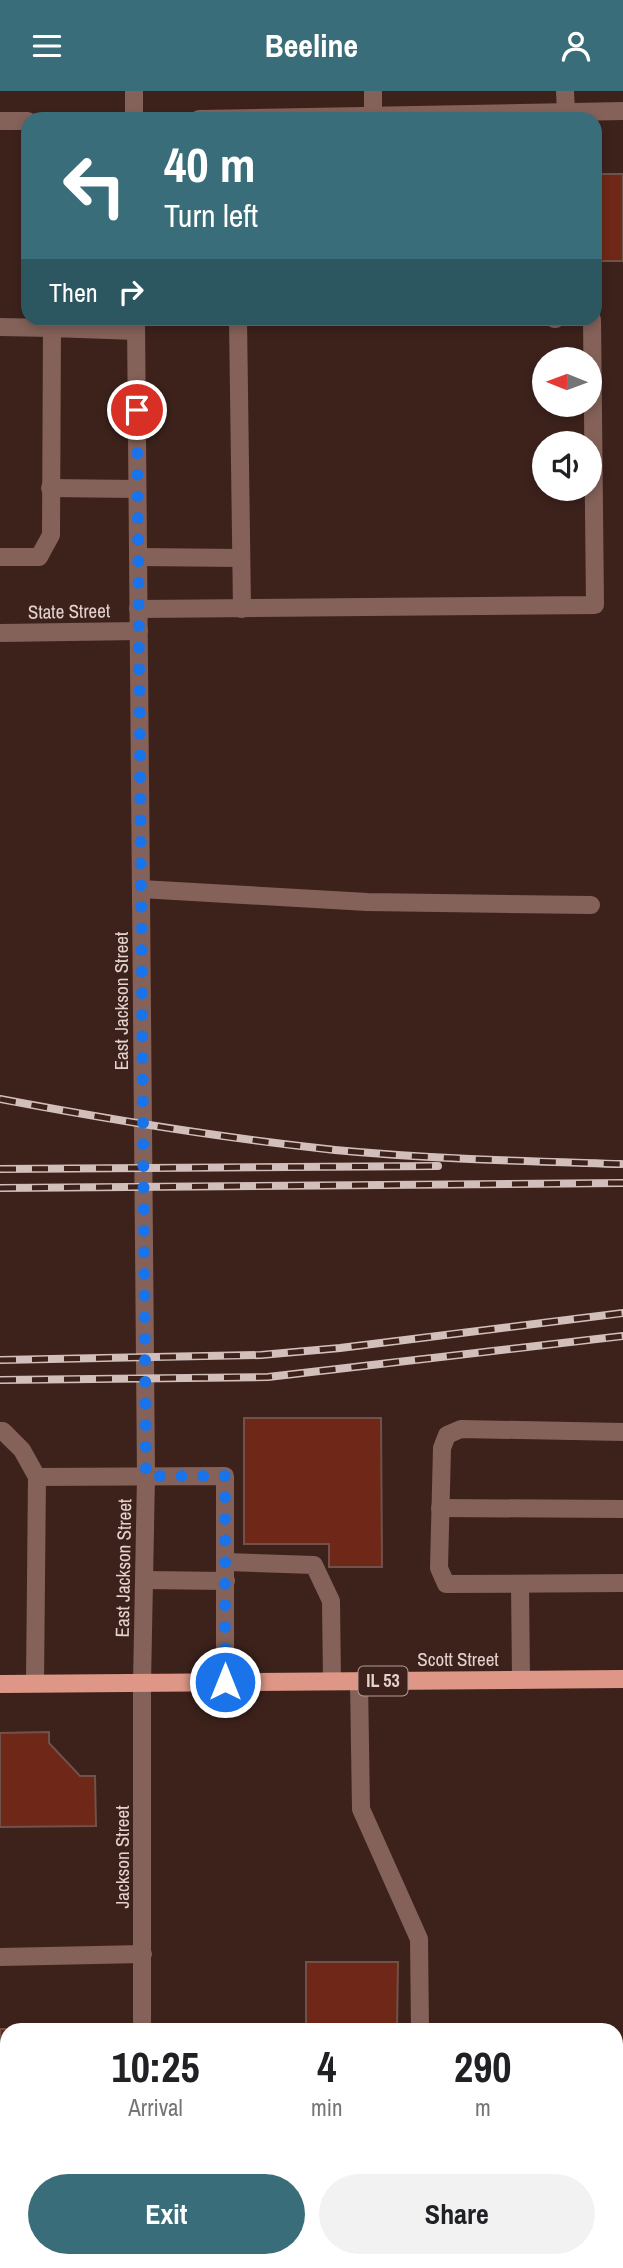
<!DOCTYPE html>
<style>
body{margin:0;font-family:"Archivo Narrow",sans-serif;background:#f2f2f2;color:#202124;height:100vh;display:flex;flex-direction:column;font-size:26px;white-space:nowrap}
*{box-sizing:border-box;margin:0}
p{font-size:23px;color:#757577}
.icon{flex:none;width:38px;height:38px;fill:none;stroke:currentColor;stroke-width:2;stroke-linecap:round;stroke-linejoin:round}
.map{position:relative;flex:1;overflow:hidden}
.side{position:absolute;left:0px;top:1932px;width:623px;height:245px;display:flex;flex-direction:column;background:#fff;border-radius:21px 21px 0 0;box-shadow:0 4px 10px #0003}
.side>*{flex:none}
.guide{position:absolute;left:21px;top:21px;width:581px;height:214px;border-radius:21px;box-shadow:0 4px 10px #0003;background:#396d79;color:#fff;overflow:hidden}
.needle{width:46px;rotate:271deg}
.fabs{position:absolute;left:532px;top:256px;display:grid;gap:14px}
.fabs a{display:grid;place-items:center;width:70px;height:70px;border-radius:50%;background:#fff;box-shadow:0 4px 10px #0003;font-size:35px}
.pin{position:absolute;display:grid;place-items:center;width:60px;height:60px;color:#fff;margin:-30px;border:4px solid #fff;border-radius:50%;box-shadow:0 2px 7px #0007}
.me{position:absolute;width:77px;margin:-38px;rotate:0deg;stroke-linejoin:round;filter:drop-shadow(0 0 5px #0008)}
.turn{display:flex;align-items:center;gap:24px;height:147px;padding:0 28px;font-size:32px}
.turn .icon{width:91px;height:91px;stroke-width:2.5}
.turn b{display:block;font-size:49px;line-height:60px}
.then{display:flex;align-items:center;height:66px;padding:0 28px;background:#0003;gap:14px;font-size:26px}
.eta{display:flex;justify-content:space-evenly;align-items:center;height:119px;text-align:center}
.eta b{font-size:42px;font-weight:700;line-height:49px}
.button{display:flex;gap:14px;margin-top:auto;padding:14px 28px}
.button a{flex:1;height:80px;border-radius:42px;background:#396d79;color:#fff;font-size:28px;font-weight:700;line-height:80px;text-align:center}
.button a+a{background:#f2f2f2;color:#202124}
header{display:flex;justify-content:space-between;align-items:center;height:91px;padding:0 28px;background:#396d79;color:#fff;font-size:32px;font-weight:700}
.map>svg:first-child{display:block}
</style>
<header><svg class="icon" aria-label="menu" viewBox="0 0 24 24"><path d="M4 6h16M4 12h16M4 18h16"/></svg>Beeline<svg class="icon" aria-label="person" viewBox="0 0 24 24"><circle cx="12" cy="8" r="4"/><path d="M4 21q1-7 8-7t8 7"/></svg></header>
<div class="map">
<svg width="623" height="2177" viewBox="0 0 623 2177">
<rect width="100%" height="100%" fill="#3d221c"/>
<g fill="#6f2717" stroke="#70524a" stroke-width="2">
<rect x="595" y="83" width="28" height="87"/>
<polygon points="244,1327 381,1327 382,1476 329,1476 329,1453 244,1453"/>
<polygon points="49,1641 49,1652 80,1685 95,1685 96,1735 0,1736 0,1642"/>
<polygon points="306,1871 398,1871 397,1939 306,1939"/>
<polygon points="0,1938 98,1938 7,1939 7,2106 0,2106"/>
</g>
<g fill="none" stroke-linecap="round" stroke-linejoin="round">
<g stroke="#856259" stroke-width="18">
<polyline points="134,0 134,28"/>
<polyline points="565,0 566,21"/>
<polyline points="373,25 373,0"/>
<polyline points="199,28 623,20"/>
<polyline points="0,30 28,30"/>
<polyline points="136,228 146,1385 142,1593 142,1939"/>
<polyline points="238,228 242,518"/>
<polyline points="554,228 556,228"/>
<polyline points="0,236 52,237"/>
<polyline points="50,397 137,398"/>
<polyline points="0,466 39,466 51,444 52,237 136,240"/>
<polyline points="138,466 241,467"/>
<polyline points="138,518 595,514 592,228"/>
<polyline points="0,542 139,540"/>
<polyline points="141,798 367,811 591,814"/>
<polyline points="0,1340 3,1340 22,1359 37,1386"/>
<polyline points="623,1341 461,1338 447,1344 442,1357 439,1477 446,1493 623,1492"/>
<polyline points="440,1417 623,1418"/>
<polyline points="226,1471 314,1474 331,1510 332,1590"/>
<polyline points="145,1489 226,1490"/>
<polyline points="520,1493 521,1589"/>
<polyline points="359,1590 361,1718 419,1848 420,1939"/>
<polyline points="35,1592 37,1386 225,1385 225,1591"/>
<polyline points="0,1866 143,1863"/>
<polyline points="616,2160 623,2160"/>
<polyline points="0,2162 7,2162"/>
<polyline points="295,2170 295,2177"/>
<polyline points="545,2170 545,2177"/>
<polyline points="140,2177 140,2170"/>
</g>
<polyline stroke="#de9786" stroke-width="18" points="0,1593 623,1588"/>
<defs>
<g id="rail">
<path d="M0,1008C111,1029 223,1047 335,1059C430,1068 526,1070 621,1073"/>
<polyline points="0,1078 438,1075"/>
<polyline points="0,1097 623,1092"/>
<polyline points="0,1269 261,1264 340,1257 623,1222"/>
<polyline points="0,1289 268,1286 623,1245"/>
</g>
</defs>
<use href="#rail" stroke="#d2bfbb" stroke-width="8"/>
<use href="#rail" stroke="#3d221c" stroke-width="5" stroke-dasharray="16" stroke-linecap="butt"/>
</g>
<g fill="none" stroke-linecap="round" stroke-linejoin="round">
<polyline stroke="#1a73e8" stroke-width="12" stroke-dasharray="0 21.6" points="137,319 146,1385 225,1385 225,1591"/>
</g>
<g text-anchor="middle" stroke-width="7" stroke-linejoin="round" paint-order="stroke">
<rect fill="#3d221c" stroke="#b29d99" stroke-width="2" x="358.5" y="1575.5" width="49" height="29" rx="5"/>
<g font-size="18" font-weight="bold" fill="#e4d2ce">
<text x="383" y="1596">IL 53</text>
</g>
<g font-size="19" fill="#e4d2ce" stroke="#3d221c">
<text transform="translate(69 520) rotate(-1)" y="7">State Street</text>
<text transform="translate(121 910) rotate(-90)" y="7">East Jackson Street</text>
<text transform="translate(123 1477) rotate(-89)" y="7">East Jackson Street</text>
<text x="458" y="1575">Scott Street</text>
<text transform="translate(122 1766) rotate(-90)" y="7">Jackson Street</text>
</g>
</g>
</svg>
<div class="fabs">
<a><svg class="needle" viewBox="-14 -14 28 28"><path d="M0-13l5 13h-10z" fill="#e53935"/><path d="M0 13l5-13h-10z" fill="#757577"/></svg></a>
<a><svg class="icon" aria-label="sound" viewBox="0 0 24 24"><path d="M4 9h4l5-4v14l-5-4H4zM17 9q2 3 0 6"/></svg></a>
</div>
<div class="pin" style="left:137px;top:319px;background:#d93025"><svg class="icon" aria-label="arrive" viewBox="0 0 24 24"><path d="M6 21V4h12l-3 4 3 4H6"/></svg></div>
<svg class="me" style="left:225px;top:1591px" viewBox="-20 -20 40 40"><circle r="17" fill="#1a73e8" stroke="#fff" stroke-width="3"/><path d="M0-11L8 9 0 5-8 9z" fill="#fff"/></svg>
<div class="guide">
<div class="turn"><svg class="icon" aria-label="left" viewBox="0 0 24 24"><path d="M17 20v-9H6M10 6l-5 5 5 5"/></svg><div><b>40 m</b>Turn left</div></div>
<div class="then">Then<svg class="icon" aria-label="right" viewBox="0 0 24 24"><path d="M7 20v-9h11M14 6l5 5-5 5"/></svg></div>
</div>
<section class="side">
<div class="eta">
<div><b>10:25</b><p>Arrival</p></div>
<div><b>4</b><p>min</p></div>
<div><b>290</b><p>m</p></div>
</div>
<div class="button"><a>Exit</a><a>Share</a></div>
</section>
</div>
